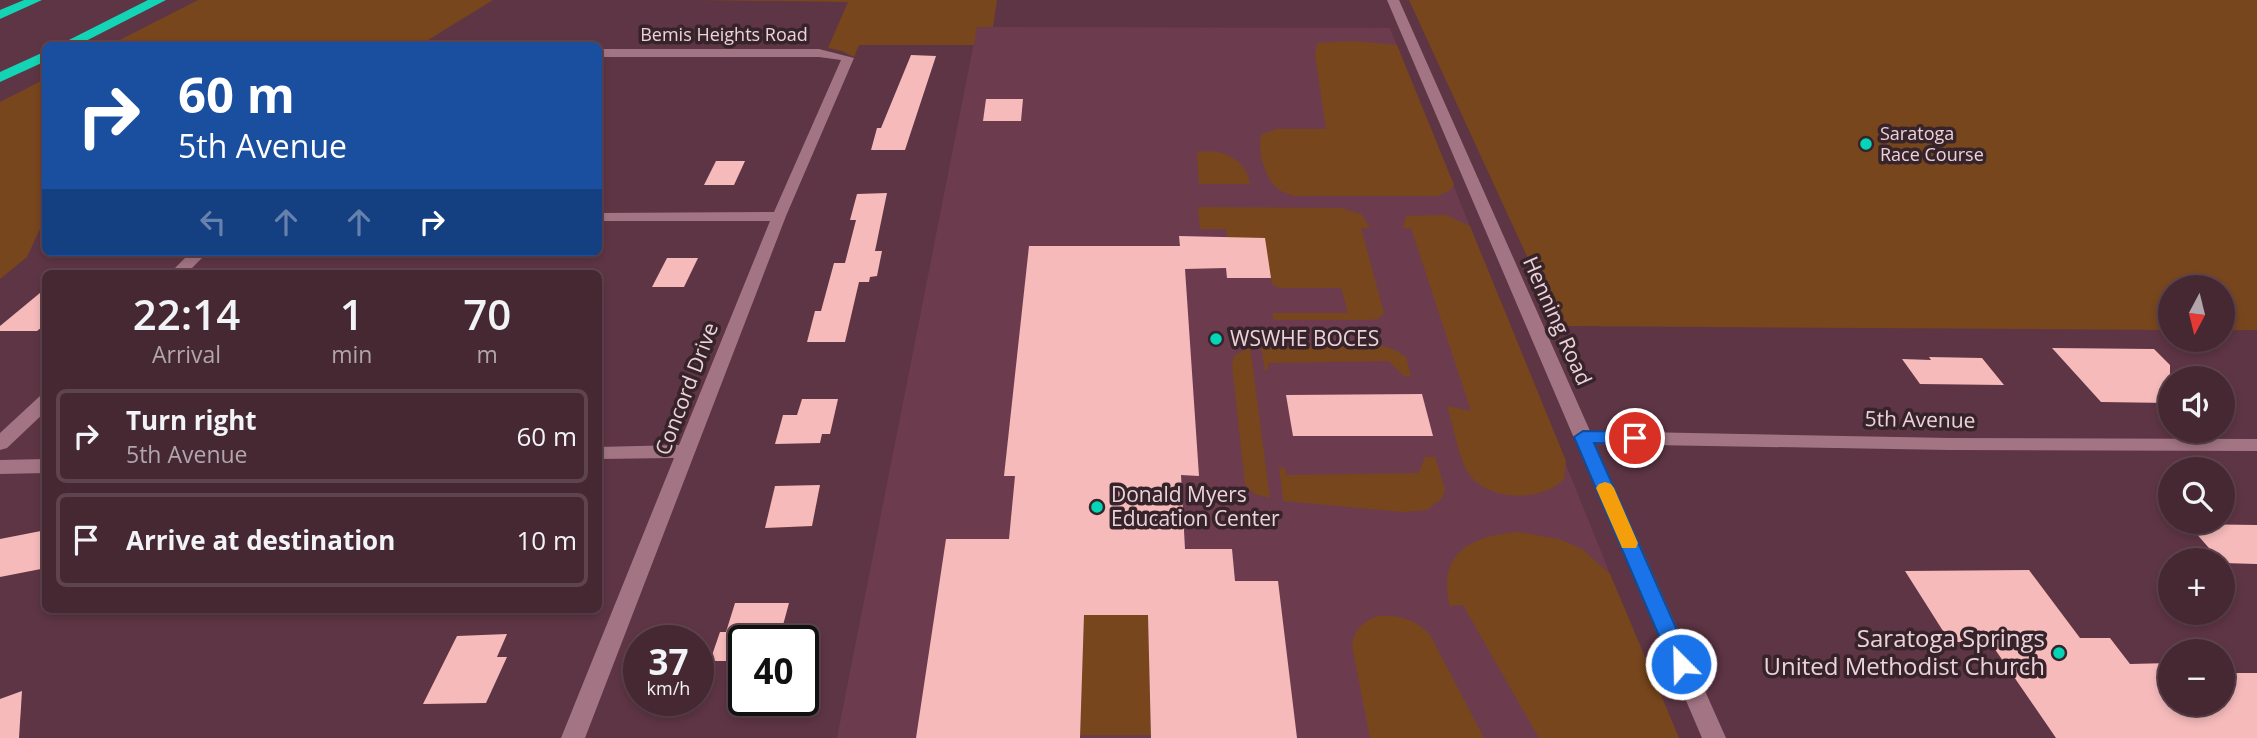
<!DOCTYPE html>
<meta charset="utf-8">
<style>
body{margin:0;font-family:"Open Sans",sans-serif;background:#4d303b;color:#f1f3f6;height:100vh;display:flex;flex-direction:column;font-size:26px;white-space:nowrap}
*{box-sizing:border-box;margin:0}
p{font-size:23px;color:#b0a6ac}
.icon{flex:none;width:38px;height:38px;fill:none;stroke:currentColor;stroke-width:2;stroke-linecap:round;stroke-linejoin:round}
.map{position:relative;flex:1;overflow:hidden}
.sheet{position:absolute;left:42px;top:270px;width:560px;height:343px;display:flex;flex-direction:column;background:#462833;border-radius:10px;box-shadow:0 4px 10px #0003,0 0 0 2px #5e444e}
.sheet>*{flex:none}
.top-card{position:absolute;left:42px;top:42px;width:560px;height:214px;border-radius:10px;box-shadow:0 4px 10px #0003,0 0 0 2px #5e444e;background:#1a4fa0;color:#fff;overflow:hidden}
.needle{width:46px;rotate:187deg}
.tools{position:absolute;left:2158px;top:275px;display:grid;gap:14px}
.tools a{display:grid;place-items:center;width:77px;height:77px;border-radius:50%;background:#462833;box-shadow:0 4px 10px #0003,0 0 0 2px #5e444e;font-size:35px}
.speed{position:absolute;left:623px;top:625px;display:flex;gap:14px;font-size:35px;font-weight:700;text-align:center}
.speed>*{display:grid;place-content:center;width:91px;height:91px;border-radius:50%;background:#462833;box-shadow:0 4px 10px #0003,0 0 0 2px #5e444e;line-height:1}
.speed small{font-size:18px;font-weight:400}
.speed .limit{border:4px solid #111;border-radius:10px;background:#fff;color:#111}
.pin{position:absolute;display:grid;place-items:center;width:60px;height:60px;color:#fff;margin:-30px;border:4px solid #fff;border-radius:50%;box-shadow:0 2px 7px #0007}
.me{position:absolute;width:77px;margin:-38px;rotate:337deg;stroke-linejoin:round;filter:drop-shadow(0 0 5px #0008)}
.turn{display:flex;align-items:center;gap:24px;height:147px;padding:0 21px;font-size:32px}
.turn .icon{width:91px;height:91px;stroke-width:2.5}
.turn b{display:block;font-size:49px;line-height:60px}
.lanes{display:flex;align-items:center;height:66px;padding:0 21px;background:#0003;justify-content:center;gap:35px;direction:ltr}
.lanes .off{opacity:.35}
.eta{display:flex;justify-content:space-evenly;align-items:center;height:119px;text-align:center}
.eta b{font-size:42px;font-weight:600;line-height:49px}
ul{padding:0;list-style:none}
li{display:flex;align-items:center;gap:21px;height:94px;margin:0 14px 10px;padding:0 7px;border:4px solid #5e444e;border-radius:10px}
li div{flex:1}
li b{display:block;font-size:26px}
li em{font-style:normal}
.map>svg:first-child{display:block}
</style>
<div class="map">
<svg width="2257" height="738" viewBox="0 0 2257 738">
<rect width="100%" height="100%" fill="#5e3544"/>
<polygon fill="#6c3c4e" points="977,27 1390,28 1610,574 1679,738 837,738"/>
<g fill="#77461d">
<polygon points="198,0 493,0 420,45 110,45"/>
<polygon points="696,0 997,0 993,27 977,27 974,45 859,45 854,57 842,51 828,48 848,2"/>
<polygon points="1409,0 2257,0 2257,330 2223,330 2222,287 2170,287 2170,330 1559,326"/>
<path d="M1354,41L1397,45L1454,185L1449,191L1437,196H1293C1287,193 1281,192 1277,188C1265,178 1256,148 1262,134L1277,129H1326L1315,55L1317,43Z"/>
<polygon points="45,79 45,218 27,257 0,279 0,102"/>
<path d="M1197,152C1221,148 1246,158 1250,184H1199Z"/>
<polygon points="1198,207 1341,208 1361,214 1370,228 1361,228 1384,313 1378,319 1369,320 1274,320 1272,313 1348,313 1341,288 1279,288 1272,284 1264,238 1227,238 1226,229 1200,229"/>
<path d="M1446,215L1470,226L1566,461L1564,479C1542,502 1489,502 1469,474C1459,460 1453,424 1447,406L1471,411L1411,228H1403L1406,216Z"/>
<polygon points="1261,346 1382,346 1393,349 1406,357 1411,376 1404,376 1389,361 1268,363 1268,370 1265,370"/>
<polygon points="1250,347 1270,498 1254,494 1245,484 1232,365 1234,356"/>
<polygon points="1425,457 1435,457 1445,489 1442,498 1427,510 1403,512 1283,501 1279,467 1285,468 1286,475 1419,473"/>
<path d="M1520,532L1562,540L1582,549L1610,574L1679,738H1539L1463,605L1450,606C1436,552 1473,535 1520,532Z"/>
<polygon points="1084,615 1148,615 1151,735 1080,735"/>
<path d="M1378,616C1399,615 1415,619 1430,635L1484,738H1370L1352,646C1354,629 1363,622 1378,616Z"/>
</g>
<g fill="#f6babb">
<polygon points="911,55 936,56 905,150 871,150 877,128 881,128"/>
<polygon points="986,99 1023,99 1021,121 983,121"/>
<polygon points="716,161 745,161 734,185 704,185"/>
<polygon points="887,193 875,251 882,251 877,276 870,277 869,282 859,282 845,342 807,342 815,311 821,311 834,263 845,263 856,220 850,220 857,194"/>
<polygon points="1179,236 1265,238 1271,278 1227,278 1226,268 1185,269 1199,476 1181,475 1185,549 1232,549 1235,581 1278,581 1297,738 1151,738 1148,615 1084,615 1080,738 916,738 946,539 1009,539 1015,476 1004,476 1029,246 1180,246"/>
<polygon points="667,258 698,258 684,287 652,287"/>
<polygon points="46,288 46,324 37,331 0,331 0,326"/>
<polygon points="2052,348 2154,349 2170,365 2170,403 2101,402"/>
<polygon points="1929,357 1982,358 2004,385 1920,384 1902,359 1931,360"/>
<polygon points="1422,394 1433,436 1293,436 1286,395"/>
<polygon points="802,399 838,399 830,434 822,434 820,443 775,444 783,415 797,415"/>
<polygon points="820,485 812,526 765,528 775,486"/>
<polygon points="2188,524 2257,525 2257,564 2222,563"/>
<polygon points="46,530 46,568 0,577 0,539"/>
<polygon points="2029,570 2080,638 2110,638 2130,664 2170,663 2170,704 2222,704 2222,673 2257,673 2257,738 2056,738 1990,642 1950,642 1905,571"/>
<polygon points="735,603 789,603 779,640 744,640 744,661 710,661 720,632 726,632"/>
<polygon points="507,634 497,657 507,657 486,703 423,704 457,636"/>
<polygon points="22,691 19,738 0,738 0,699"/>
</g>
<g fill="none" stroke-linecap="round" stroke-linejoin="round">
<g fill="#a37584" fill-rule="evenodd">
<polygon points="1387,0 1399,0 1590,431 1950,438 2257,439 2257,451 1950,450 1595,444 1726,738 1702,738"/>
<polygon points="598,49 819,49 854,58 786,216 585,738 561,738 674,458 598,459 598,447 679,445 770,221 598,221 598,213 774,212 841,60 819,57 598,57"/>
<polygon points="191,252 208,252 187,273 170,273"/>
<polygon points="46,394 46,411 7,448 0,450 0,433 40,396"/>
<polygon points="46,459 46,473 0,474 0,460"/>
</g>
<g fill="#14d4b6" fill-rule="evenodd">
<polygon points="24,0 42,0 0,19 0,10"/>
<polygon points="148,0 166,0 76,46 57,46"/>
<polygon points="46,51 46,61 0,82 0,72"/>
</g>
</g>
<polygon fill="#1a73e8" stroke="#114b97" stroke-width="2" points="1583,431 1635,432 1644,438 1635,444 1594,443 1692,664 1689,670 1681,672 1674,670 1671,664 1574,437"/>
<polygon fill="#f59e0b" points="1605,482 1611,484 1614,488 1638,543 1636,548 1622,548 1620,543 1596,488 1599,484"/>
<g fill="#04d5b6" stroke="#37242a" stroke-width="2.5">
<circle cx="1866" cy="144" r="7"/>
<circle cx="1216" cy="339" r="7"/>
<circle cx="1097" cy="507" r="7"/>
<circle cx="2059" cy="653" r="7"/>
</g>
<g text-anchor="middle" stroke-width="7" stroke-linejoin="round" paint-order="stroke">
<g font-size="18" fill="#ecd2da" stroke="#37242a">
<text x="724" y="41">Bemis Heights Road</text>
</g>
<g font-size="18" fill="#ecd2da" stroke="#37242a" text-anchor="start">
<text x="1880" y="140">Saratoga<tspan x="1880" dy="21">Race Course</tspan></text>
</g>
<g font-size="21" fill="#ecd2da" stroke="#37242a">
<text transform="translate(1557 321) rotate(66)" y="7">Henning Road</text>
<text transform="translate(687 389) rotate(-69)" y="7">Concord Drive</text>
<text transform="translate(1920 420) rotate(1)" y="7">5th Avenue</text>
</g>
<g font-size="21" fill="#ecd2da" stroke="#37242a" text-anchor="start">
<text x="1230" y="346">WSWHE BOCES</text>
<text x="1111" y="502">Donald Myers<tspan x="1111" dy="24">Education Center</tspan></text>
</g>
<g font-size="24" fill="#ecd2da" stroke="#37242a" text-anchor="end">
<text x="2045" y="647">Saratoga Springs<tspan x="2045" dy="28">United Methodist Church</tspan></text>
</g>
</g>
</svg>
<div class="tools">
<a><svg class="needle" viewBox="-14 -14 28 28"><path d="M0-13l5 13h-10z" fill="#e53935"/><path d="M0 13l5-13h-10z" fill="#b0a6ac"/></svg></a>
<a><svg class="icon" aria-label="sound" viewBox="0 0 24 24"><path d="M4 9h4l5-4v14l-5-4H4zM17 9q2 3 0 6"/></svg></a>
<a><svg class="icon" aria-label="search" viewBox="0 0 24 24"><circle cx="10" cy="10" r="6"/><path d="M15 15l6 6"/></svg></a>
<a>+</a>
<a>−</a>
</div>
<div class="speed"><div>37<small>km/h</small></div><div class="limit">40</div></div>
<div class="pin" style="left:1635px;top:438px;background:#d93025"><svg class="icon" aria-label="arrive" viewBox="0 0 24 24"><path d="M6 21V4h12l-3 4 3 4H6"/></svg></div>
<svg class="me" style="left:1681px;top:664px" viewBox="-20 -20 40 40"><circle r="17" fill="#1a73e8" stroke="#fff" stroke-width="3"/><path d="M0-11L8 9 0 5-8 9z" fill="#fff"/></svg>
<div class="top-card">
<div class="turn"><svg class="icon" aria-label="right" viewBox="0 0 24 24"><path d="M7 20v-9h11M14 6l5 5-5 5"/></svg><div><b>60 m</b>5th Avenue</div></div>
<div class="lanes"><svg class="icon off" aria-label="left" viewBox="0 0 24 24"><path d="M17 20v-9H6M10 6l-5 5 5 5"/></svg><svg class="icon off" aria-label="ahead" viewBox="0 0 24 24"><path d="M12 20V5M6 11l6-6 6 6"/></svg><svg class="icon off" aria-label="ahead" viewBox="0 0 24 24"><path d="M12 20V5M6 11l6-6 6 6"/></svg><svg class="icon" aria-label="right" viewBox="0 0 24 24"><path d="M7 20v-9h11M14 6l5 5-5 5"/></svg></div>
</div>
<section class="sheet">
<div class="eta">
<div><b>22:14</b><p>Arrival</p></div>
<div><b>1</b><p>min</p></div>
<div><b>70</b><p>m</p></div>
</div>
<ul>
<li><svg class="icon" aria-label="right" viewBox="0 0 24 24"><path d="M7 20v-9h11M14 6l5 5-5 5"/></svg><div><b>Turn right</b><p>5th Avenue</p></div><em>60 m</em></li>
<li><svg class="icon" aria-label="arrive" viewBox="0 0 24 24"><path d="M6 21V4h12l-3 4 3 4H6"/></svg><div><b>Arrive at destination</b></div><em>10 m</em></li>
</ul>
</section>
</div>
